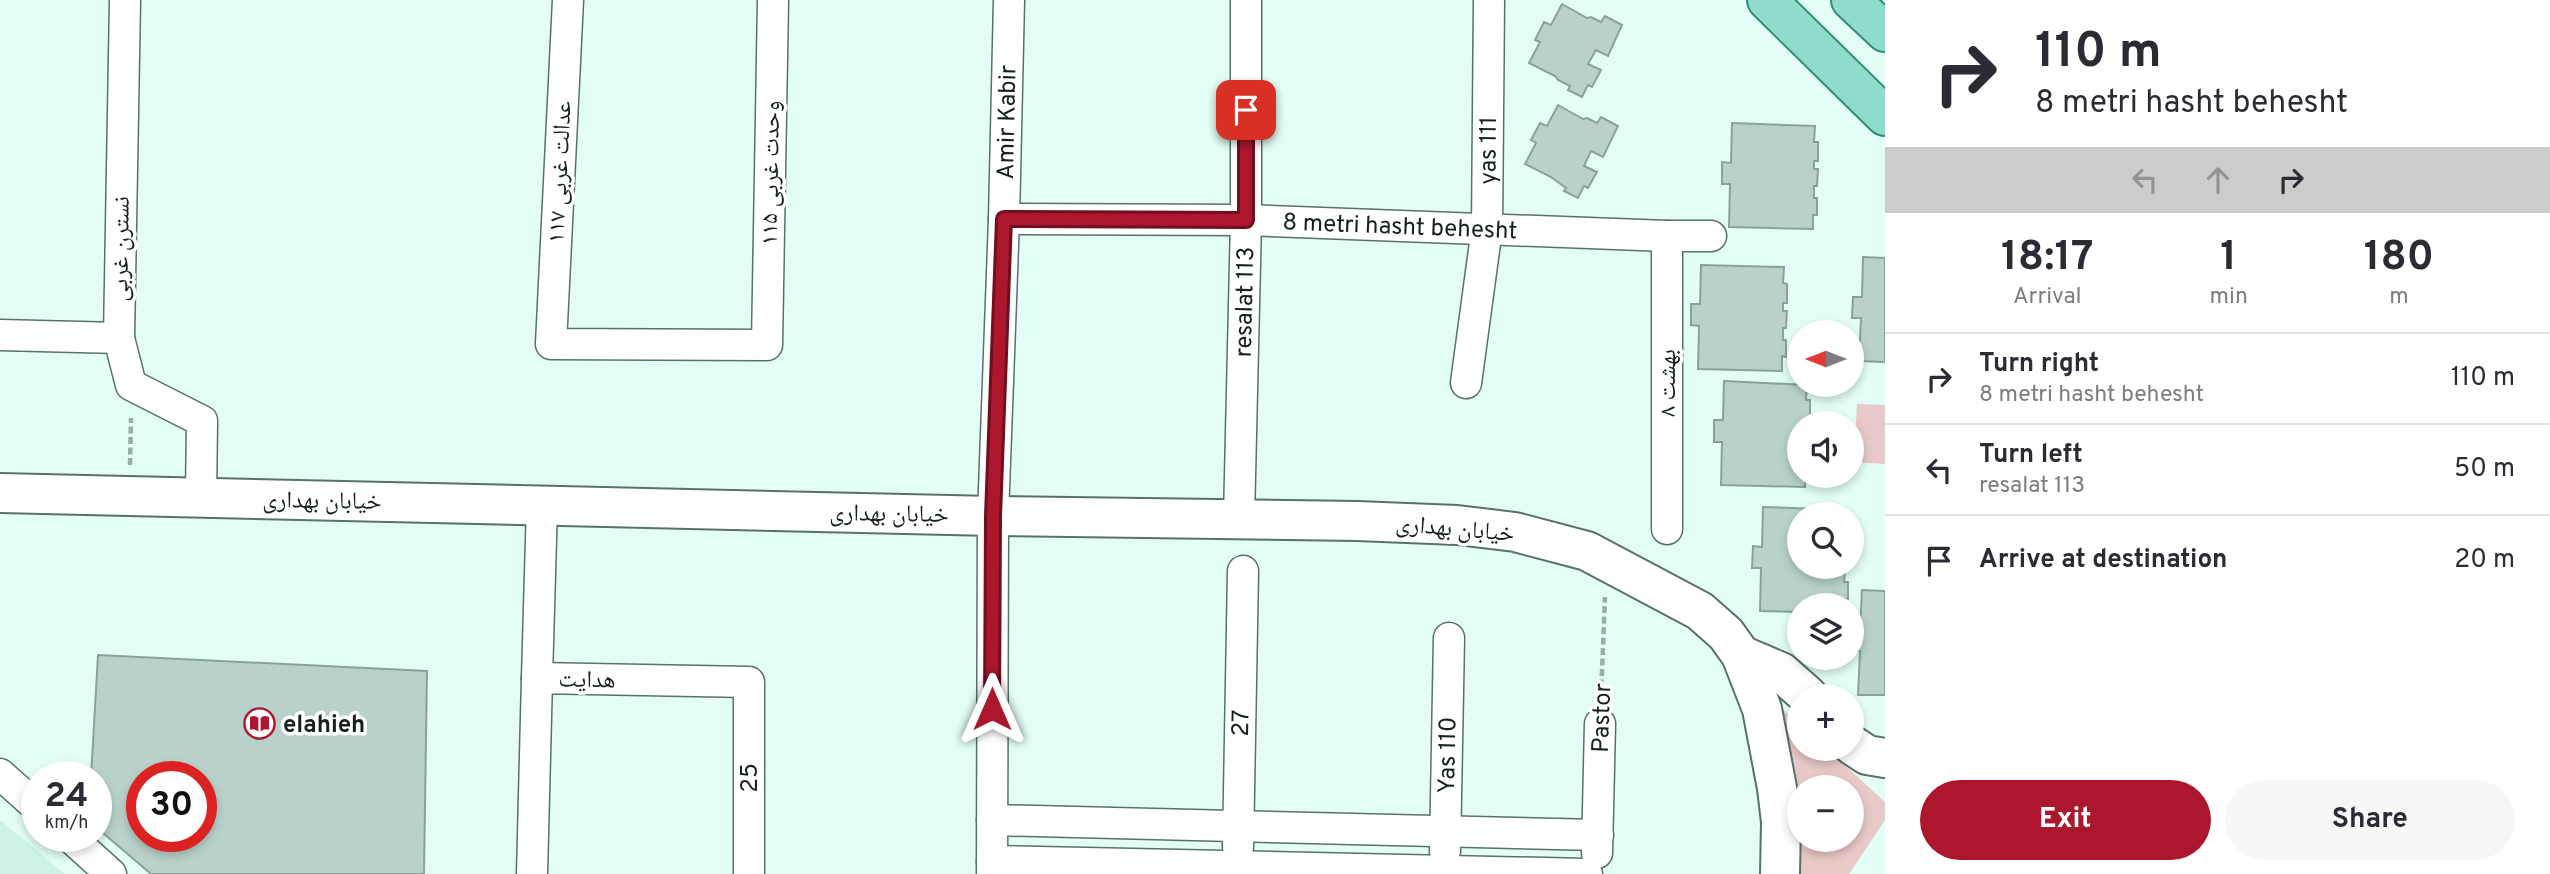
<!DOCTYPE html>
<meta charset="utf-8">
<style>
body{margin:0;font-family:Overpass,"Noto Naskh Arabic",sans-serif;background:#f7f7f7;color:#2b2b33;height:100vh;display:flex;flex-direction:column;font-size:26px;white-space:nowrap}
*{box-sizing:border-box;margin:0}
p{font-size:23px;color:#7c7c81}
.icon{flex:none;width:38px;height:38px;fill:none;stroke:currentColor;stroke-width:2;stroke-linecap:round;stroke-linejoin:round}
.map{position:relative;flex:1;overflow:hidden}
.panel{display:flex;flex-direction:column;background:#fff;width:665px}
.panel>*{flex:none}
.hud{background:#fff;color:#2b2b33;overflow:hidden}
.needle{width:46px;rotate:270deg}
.fabs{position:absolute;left:1787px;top:320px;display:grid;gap:14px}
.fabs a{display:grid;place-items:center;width:77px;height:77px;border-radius:50%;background:#fff;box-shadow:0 4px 10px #0003;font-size:35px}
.speed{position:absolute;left:21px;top:761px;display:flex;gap:14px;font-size:35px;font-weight:700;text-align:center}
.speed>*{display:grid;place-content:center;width:91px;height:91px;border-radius:50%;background:#fff;box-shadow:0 4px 10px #0003;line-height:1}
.speed small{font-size:18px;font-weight:400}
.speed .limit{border:10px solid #d22;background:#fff;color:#111}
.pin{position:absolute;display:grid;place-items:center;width:60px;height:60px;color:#fff;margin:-30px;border-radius:14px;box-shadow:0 4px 10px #0006}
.me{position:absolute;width:77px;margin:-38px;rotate:0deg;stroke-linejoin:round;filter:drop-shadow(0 0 5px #0008)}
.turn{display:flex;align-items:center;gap:24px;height:147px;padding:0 35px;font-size:32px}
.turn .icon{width:91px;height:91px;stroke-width:2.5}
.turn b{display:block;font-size:49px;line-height:60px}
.lanes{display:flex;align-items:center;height:66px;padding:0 35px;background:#0003;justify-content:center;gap:35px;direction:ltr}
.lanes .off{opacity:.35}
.eta{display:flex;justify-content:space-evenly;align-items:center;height:119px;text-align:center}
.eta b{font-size:42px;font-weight:700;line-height:49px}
.action{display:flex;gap:14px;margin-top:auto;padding:14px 35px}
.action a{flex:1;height:80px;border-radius:42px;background:#ac172e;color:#fff;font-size:28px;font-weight:700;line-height:80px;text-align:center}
.action a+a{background:#f7f7f7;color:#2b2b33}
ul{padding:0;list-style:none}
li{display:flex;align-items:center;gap:21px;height:91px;padding:0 35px;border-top:2px solid #e1e1e2}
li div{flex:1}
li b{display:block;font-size:26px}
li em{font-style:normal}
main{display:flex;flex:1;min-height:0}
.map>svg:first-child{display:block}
</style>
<main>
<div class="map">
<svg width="1885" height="874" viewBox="0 0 1885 874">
<rect width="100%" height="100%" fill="#e2fef6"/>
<polygon fill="#cdf2e7" points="0,820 65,874 0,874"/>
<g fill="#e8c9c8">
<polygon points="1857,404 1885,405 1885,464 1854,462"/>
<polygon points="1777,704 1799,724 1799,749 1827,749 1885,802 1885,820 1849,874 1799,874 1799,840 1852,840 1852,788 1799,788 1799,829"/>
</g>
<g fill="#b8d2cb" stroke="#88a29a" stroke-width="2" fill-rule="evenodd">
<polygon points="1562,4 1587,18 1591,17 1601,22 1605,16 1622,25 1608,56 1596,50 1588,64 1601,70 1592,87 1588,85 1582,97 1568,90 1570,86 1558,80 1555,76 1529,63 1540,42 1535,40 1544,22 1551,25"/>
<polygon points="1558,105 1583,119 1587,118 1597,123 1601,117 1618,126 1603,157 1591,151 1584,166 1597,172 1588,188 1584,186 1578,198 1564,191 1566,188 1551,177 1525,164 1536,143 1531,140 1540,123 1547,126"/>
<polygon points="1732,123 1815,126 1814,142 1818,142 1818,161 1814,161 1814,169 1818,169 1817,186 1814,186 1814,198 1817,198 1817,215 1813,215 1813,229 1729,227 1730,184 1722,184 1722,162 1731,163"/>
<polygon points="1863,257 1885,258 1885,362 1859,361 1861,318 1852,318 1853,297 1862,297"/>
<polygon points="1701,265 1784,267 1783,283 1787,284 1787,303 1783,303 1783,311 1787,311 1786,328 1783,328 1783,340 1786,340 1786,357 1782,356 1782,371 1698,369 1699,326 1691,325 1691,304 1700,304"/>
<polygon points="1724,381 1807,385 1806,400 1810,400 1810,419 1806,419 1806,424 1799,424 1799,476 1805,476 1805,487 1721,485 1722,442 1714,442 1714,420 1723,420"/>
<polygon points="1763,507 1846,510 1845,514 1799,514 1799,567 1848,567 1848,570 1845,570 1844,582 1848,582 1848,599 1844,599 1844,606 1799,606 1799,612 1760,611 1761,568 1752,568 1753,546 1762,547"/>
<polygon points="1862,590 1885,591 1885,695 1858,695 1860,651 1852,651 1852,630 1860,630"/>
<path d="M98,655L427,671L424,874H151L96,827V777H91ZM142,777H201V836H142Z"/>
</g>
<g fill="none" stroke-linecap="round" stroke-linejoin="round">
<defs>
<g id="minor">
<polyline points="125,0 119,338 131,385 202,421 201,498"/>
<polyline points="568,0 551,344 767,345 773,0"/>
<path id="s1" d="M1004,219L1246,220L1667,236H1711"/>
<polyline points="1667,236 1667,529"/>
<polyline points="0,335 119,338"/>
<path id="s2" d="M1466,383L1487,228L1489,0"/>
<path id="s3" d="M1239,519L1246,220V0"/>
<polyline points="537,678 542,504"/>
<polyline points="0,774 37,807"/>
<polyline points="992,820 1598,835"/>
<polyline points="69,836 111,874"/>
<path id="s4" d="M1238,847L1243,571"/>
<path id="s5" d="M1445,851L1449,638"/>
<polyline points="1597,853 1600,724"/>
<polyline points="992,861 1587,874"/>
<polyline points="532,874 537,678 749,682 749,874"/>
<path id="s6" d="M992,874L993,516L1004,219L1009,0"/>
</g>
<g id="tertiary">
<polyline points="0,493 993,516 1357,521 1457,525 1515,532 1587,551 1700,611 1726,634 1741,655 1762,709 1777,788 1781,822 1780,874"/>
<polyline points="1741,655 1781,672 1808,696"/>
<polyline points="1852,745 1867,755 1885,758"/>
</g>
<g id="primary">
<polyline points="1767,0 1885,116"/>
<polyline points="1851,0 1885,32"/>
</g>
</defs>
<use href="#minor" stroke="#58716a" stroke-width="33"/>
<use href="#tertiary" stroke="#58716a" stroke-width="42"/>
<use href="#primary" stroke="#358b78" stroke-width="42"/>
<g stroke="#97ada7" stroke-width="4.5" stroke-dasharray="7 3.5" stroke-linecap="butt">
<polyline points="130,465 131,418"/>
<polyline points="1601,697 1605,597"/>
</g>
<use href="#minor" stroke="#fff" stroke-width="30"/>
<use href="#tertiary" stroke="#fff" stroke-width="38"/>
<use href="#primary" stroke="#90dccb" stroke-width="38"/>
</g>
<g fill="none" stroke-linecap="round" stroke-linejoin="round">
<defs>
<polyline id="route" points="992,709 993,516 1004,219 1246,220 1246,110"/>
</defs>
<use href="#route" stroke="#700f1e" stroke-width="18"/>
<use href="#route" stroke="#ac172e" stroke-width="12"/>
</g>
<defs>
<symbol id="library-ring" viewBox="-11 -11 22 22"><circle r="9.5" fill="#fff" stroke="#ac172e" stroke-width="1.5"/><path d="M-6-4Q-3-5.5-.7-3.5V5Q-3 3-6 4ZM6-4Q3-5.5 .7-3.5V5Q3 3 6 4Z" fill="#ac172e"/></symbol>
</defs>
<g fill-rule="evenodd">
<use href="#library-ring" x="242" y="706" width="35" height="35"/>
</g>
<g text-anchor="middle" stroke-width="7" stroke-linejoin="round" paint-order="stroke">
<g font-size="24" fill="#16201e" stroke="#fff">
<text dy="8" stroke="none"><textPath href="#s6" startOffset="752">Amir Kabir</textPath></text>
<text dy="8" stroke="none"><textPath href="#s2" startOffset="234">yas 111</textPath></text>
<text transform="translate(559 172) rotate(-87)" y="8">۱۱۷ عدالت غربی</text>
<text transform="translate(770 173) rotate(-89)" y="8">۱۱۵ وحدت غربی</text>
<text dy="8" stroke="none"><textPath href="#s1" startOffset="396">8 metri hasht behesht</textPath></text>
<text transform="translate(120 249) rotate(-89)" y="8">نسترن غربی</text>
<text dy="8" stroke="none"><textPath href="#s3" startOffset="217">resalat 113</textPath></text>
<text transform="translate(1667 383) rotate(-90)" y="8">۸ بهشت</text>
<text transform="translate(322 500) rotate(1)" y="8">خیابان بهداری</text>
<text transform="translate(889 513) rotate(1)" y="8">خیابان بهداری</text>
<text transform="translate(1455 528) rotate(5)" y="8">خیابان بهداری</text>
<text transform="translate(587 679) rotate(1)" y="8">هدایت</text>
<text transform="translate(1601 718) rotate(-88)" y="8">Pastor</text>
<text dy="8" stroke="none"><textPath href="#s4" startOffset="124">27</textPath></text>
<text dy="8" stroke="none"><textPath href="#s5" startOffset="96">Yas 110</textPath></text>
<text transform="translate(749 778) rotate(-90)" y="8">25</text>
</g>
<g font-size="24" font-weight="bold" fill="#16201e" stroke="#fff" text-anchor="start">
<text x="283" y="732">elahieh</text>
</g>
</g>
</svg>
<div class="fabs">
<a><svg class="needle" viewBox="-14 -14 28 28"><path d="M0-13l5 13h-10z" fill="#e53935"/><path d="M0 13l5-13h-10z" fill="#7c7c81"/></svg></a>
<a><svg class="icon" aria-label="sound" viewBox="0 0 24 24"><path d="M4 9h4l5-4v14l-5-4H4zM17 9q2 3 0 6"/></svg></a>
<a><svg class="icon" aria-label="search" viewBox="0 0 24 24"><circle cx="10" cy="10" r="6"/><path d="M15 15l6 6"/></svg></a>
<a><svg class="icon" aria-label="layers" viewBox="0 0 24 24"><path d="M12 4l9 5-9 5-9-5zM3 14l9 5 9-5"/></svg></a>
<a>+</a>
<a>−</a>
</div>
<div class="speed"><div>24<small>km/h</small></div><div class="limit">30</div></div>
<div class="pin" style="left:1246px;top:110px;background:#d93025"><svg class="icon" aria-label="arrive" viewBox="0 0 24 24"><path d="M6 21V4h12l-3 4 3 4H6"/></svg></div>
<svg class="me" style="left:992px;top:709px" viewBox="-20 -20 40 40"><path d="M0-17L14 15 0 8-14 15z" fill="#ac172e" stroke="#fff" stroke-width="4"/></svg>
</div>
<section class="panel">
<div class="hud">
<div class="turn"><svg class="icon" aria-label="right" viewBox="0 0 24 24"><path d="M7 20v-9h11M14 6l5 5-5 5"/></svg><div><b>110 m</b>8 metri hasht behesht</div></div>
<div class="lanes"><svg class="icon off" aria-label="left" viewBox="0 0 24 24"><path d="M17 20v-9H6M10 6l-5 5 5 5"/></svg><svg class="icon off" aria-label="ahead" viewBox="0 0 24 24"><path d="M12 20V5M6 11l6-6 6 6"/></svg><svg class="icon" aria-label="right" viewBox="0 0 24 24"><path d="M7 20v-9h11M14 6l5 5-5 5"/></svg></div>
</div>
<div class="eta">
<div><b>18:17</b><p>Arrival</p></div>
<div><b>1</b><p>min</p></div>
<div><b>180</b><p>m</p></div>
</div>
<ul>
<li><svg class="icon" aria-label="right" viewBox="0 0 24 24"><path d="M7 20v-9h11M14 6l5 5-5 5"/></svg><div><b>Turn right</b><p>8 metri hasht behesht</p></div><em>110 m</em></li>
<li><svg class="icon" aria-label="left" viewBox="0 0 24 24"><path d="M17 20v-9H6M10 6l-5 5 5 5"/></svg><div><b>Turn left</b><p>resalat 113</p></div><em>50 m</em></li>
<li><svg class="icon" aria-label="arrive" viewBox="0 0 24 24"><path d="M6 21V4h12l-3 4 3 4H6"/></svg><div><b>Arrive at destination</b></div><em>20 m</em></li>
</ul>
<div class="action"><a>Exit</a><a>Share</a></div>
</section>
</main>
